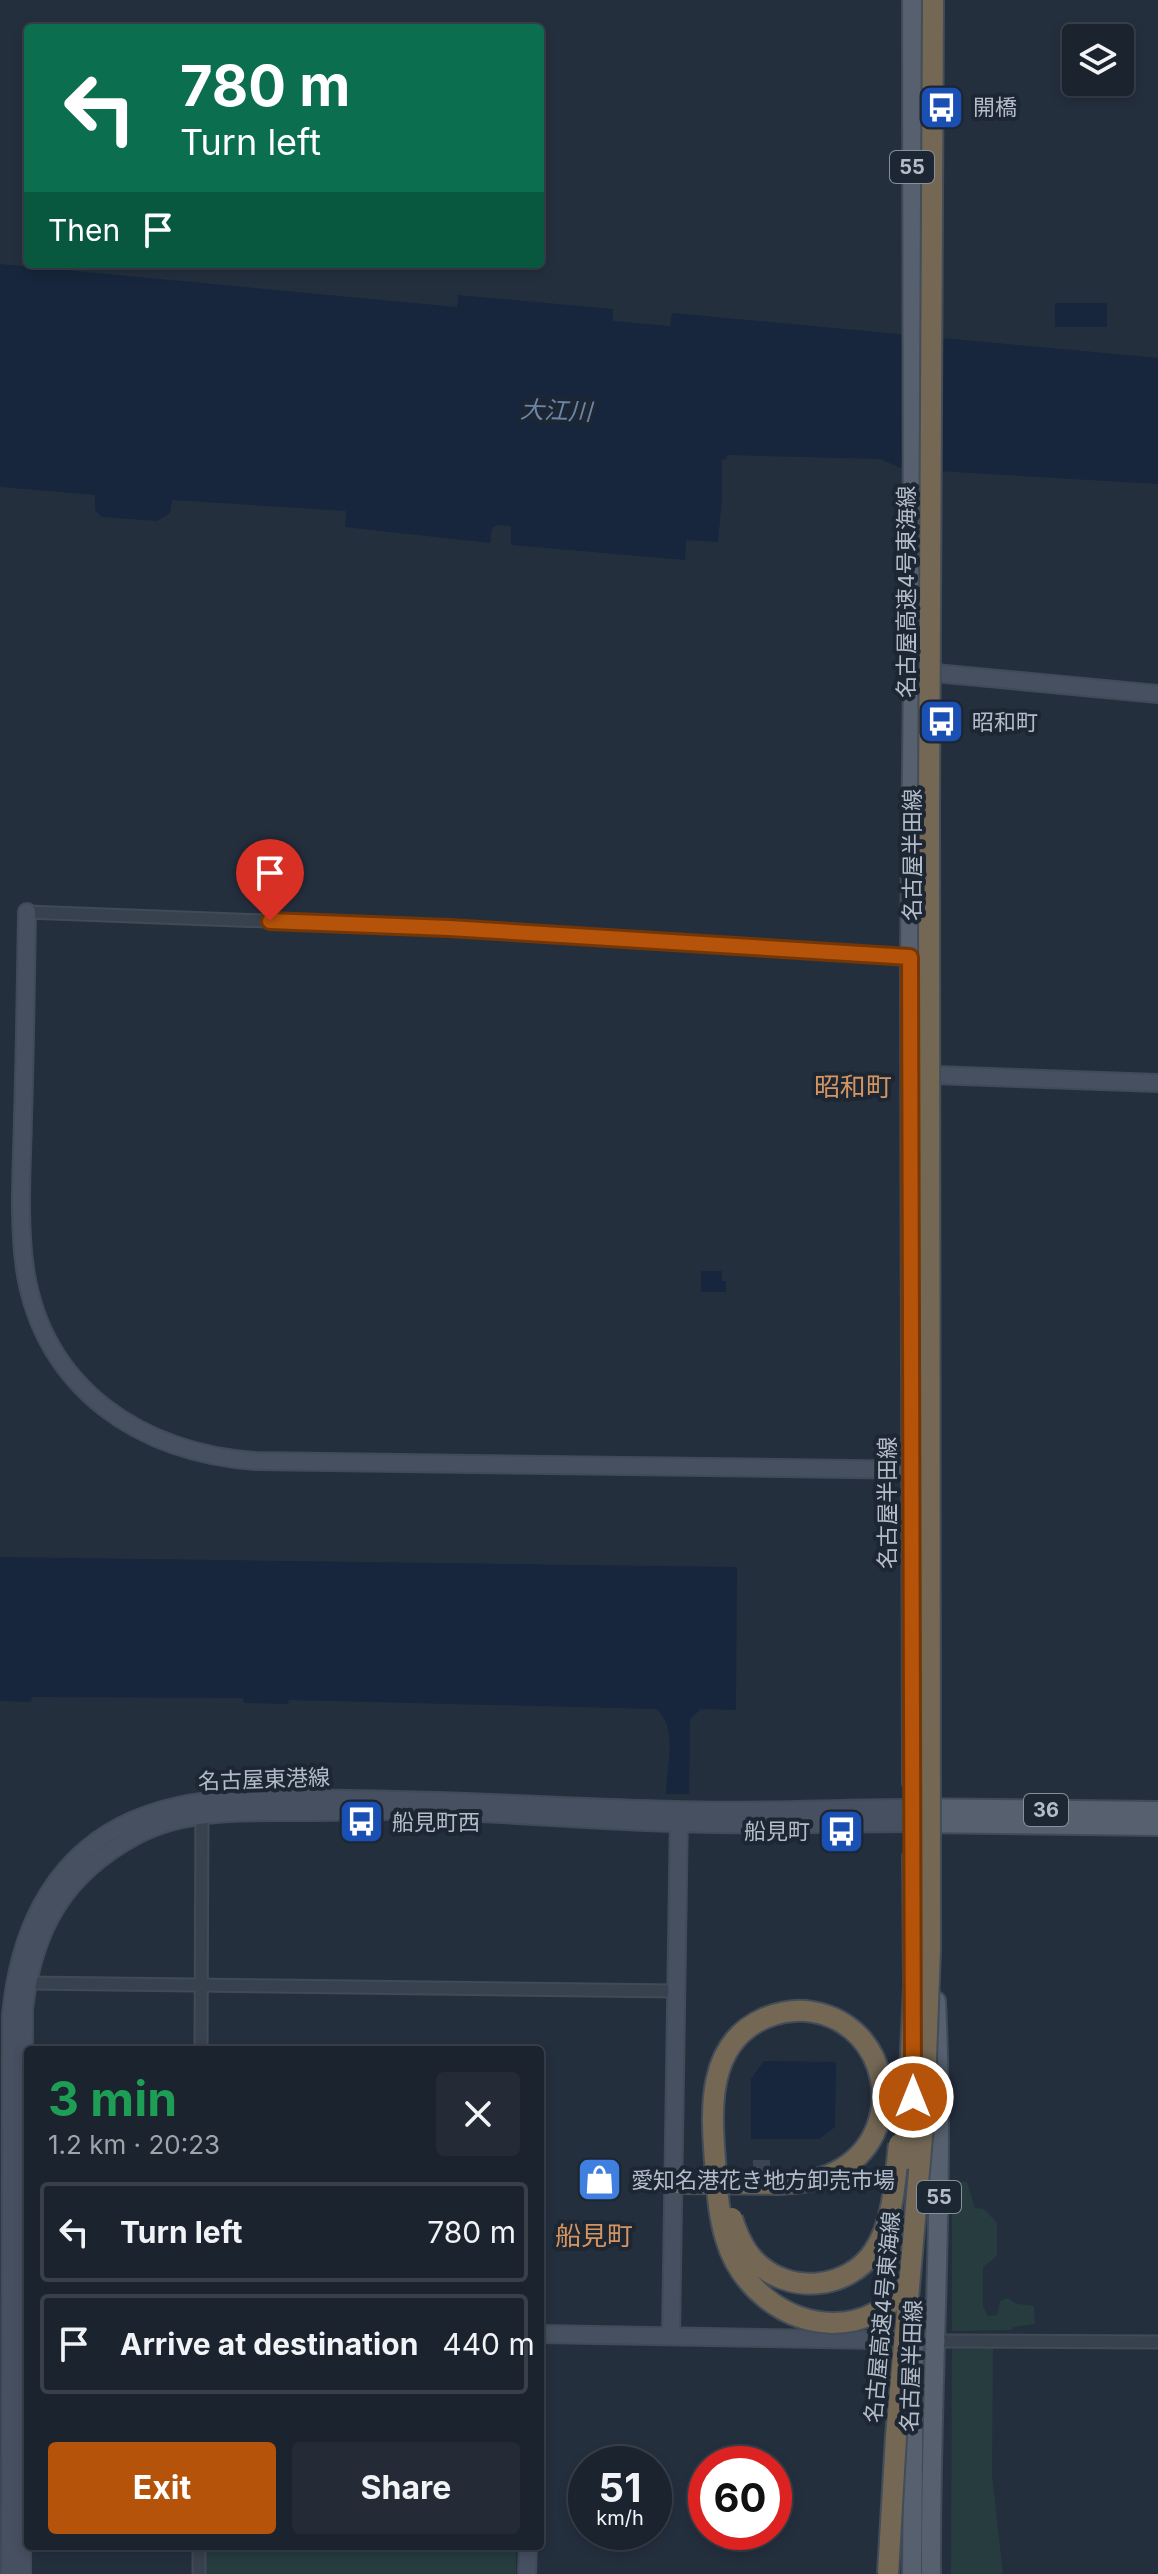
<!DOCTYPE html>
<meta charset="utf-8">
<style>
body{margin:0;font-family:Inter,"Noto Sans JP",sans-serif;background:#242b36;color:#f1f3f6;height:100vh;display:flex;flex-direction:column;font-size:30px;white-space:nowrap}
*{box-sizing:border-box;margin:0}
p{font-size:26px;color:#a0a4aa}
.icon{flex:none;width:44px;height:44px;fill:none;stroke:currentColor;stroke-width:2;stroke-linecap:round;stroke-linejoin:round}
.map{position:relative;flex:1;overflow:hidden}
.drawer{position:absolute;left:24px;top:2046px;width:520px;height:504px;display:flex;flex-direction:column;background:#1b232e;border-radius:8px;box-shadow:0 4px 12px #0003,0 0 0 2px #39404a}
.drawer>*{flex:none}
.top-card{position:absolute;left:24px;top:24px;width:520px;height:244px;border-radius:8px;box-shadow:0 4px 12px #0003,0 0 0 2px #39404a;background:#0b6e4f;color:#fff;overflow:hidden}
.buttons{position:absolute;left:1062px;top:24px;display:grid;gap:16px}
.buttons a{display:grid;place-items:center;width:72px;height:72px;border-radius:8px;background:#1b232e;box-shadow:0 4px 12px #0003,0 0 0 2px #39404a;font-size:40px}
.speed{position:absolute;left:568px;top:2446px;display:flex;gap:16px;font-size:40px;font-weight:700;text-align:center}
.speed>*{display:grid;place-content:center;width:104px;height:104px;border-radius:50%;background:#1b232e;box-shadow:0 4px 12px #0003,0 0 0 2px #39404a;line-height:1}
.speed small{font-size:20px;font-weight:400}
.speed .limit{border:12px solid #d22;background:#fff;color:#111}
.pin{position:absolute;display:grid;place-items:center;width:68px;height:68px;color:#fff;margin:-82px -34px;border-radius:50% 50% 50% 0;rotate:-45deg;box-shadow:0 0 8px #0007}
.pin .icon{rotate:45deg}
.me{position:absolute;width:88px;margin:-44px;rotate:0deg;stroke-linejoin:round;filter:drop-shadow(0 0 6px #0008)}
.turn{display:flex;align-items:center;gap:28px;height:168px;padding:0 24px;font-size:36px}
.turn .icon{width:104px;height:104px;stroke-width:2.5}
.turn b{display:block;font-size:56px;line-height:68px}
.then{display:flex;align-items:center;height:76px;padding:0 24px;background:#0003;gap:16px;font-size:30px}
.round{display:grid;place-items:center;flex:none;width:84px;height:84px;border-radius:8px;background:#242b36}
.overview{display:flex;align-items:center;justify-content:space-between;height:136px;padding:0 24px}
h1{font-size:48px;font-weight:700;line-height:60px;color:#1e9e55}
.action{display:flex;gap:16px;margin-top:auto;padding:16px 24px}
.action a{flex:1;height:92px;border-radius:8px;background:#b45309;color:#fff;font-size:32px;font-weight:700;line-height:92px;text-align:center}
.action a+a{background:#242b36;color:#f1f3f6}
ul{padding:0;list-style:none}
li{display:flex;align-items:center;gap:24px;height:100px;margin:0 16px 12px;padding:0 8px;border:4px solid #39404a;border-radius:8px}
li div{flex:1}
li b{display:block;font-size:30px}
li em{font-style:normal}
.map>svg:first-child{display:block}
</style>
<div class="map">
<svg width="1158" height="2574" viewBox="0 0 1158 2574">
<rect width="100%" height="100%" fill="#242f3e"/>
<g fill="#263c3f">
<polygon points="952,2181 967,2182 975,2208 984,2209 997,2223 997,2256 983,2267 983,2306 988,2316 997,2315 1000,2301 1008,2298 1017,2304 1034,2306 1035,2324 1013,2327 1012,2330 952,2331"/>
<polygon points="993,2348 992,2475 1003,2574 951,2574 952,2349"/>
<rect x="206" y="2546" width="310" height="28"/>
</g>
<g fill="#17263c">
<polygon points="0,264 457,307 458,295 613,309 613,321 670,326 672,313 1158,358 1158,484 903,469 880,459 727,455 726,459 722,460 722,499 718,542 686,540 685,560 511,545 511,526 497,525 492,528 490,543 345,527 346,511 172,500 170,513 157,521 102,517 95,510 95,495 0,487"/>
<rect x="1055" y="303" width="52" height="24"/>
<polygon points="701,1271 722,1271 722,1281 726,1281 726,1292 701,1292"/>
<path d="M0,1557L737,1567L736,1710L701,1709L690,1719L689,1794H666C666,1768 679,1728 656,1709L289,1700L288,1704L244,1703L243,1698L32,1697L31,1702L0,1701Z"/>
<polygon points="764,2061 836,2062 835,2127 819,2139 751,2139 751,2079"/>
</g>
<g fill="none" stroke-linecap="round" stroke-linejoin="round">
<polyline stroke="#3a4453" stroke-width="20" stroke-dasharray="20 10" stroke-linecap="butt" points="753,2170 770,2170"/>
<defs>
<g id="street">
<polyline points="27,912 449,928 913,957"/>
<polyline points="27,1983 676,1991"/>
<polyline points="201,2050 202,1811"/>
<polyline points="937,2341 1158,2342"/>
<polyline points="199,2574 199,2546"/>
</g>
<g id="secondary">
<polyline points="935,673 1158,694"/>
<path d="M27,912C26,980 25,1049 23,1118C22,1167 18,1220 25,1269C43,1389 142,1454 256,1461L922,1470"/>
<polyline points="935,1075 1158,1083"/>
<polyline points="540,2334 937,2341"/>
<polyline points="671,2336 679,1813"/>
<path d="M10,2574L11,2016C18,1938 48,1864 121,1826C192,1790 271,1798 348,1799C457,1800 566,1807 675,1810C754,1813 833,1808 912,1808"/>
<path d="M22,2574L24,2009C33,1929 64,1874 137,1835C189,1807 257,1813 315,1812C353,1812 391,1810 429,1811C512,1813 594,1821 677,1823C755,1826 834,1823 912,1823"/>
<polyline points="527,2574 528,2546"/>
</g>
<g id="primary">
<polyline points="912,0 913,673 910,957 912,1783"/>
<polyline points="915,1808 1158,1811"/>
<polyline points="915,1823 1158,1826"/>
<polyline points="912,1857 913,1979"/>
<polyline points="912,2574 914,2321"/>
<path d="M931,2574C930,2383 945,2192 936,2001"/>
</g>
<polyline id="highway" points="674,2183 779,2184"/>
</defs>
<use href="#street" stroke="#414a57" stroke-width="15"/>
<use href="#secondary" stroke="#414a57" stroke-width="20"/>
<use href="#primary" stroke="#414a57" stroke-width="22"/>
<use href="#highway" stroke="#434c59" stroke-width="24"/>
<use href="#street" stroke="#38414e" stroke-width="11"/>
<use href="#secondary" stroke="#465061" stroke-width="16"/>
<use href="#primary" stroke="#56606e" stroke-width="18"/>
<use href="#highway" stroke="#746855" stroke-width="20"/>
<defs>
<g id="highway-bridge">
<polyline points="916,1871 916,1767"/>
<polyline points="906,2159 915,1967"/>
<path d="M779,2184C802,2183 824,2180 843,2168C908,2127 889,2025 813,2012C797,2009 780,2012 765,2018C707,2043 711,2108 715,2161C717,2187 718,2213 726,2239C740,2286 783,2322 833,2323C864,2323 892,2308 909,2282"/>
<path d="M732,2218C737,2234 744,2250 755,2261C788,2295 848,2290 874,2251C894,2221 895,2179 899,2144"/>
<polyline points="888,2574 896,2437 924,2114 930,1948 929,808 933,0"/>
</g>
</defs>
<use href="#highway-bridge" stroke="#434c59" stroke-width="24" stroke-linecap="butt"/>
<use href="#highway-bridge" stroke="#746855" stroke-width="20"/>
</g>
<g fill="none" stroke-linecap="round" stroke-linejoin="round">
<defs>
<polyline id="route" points="270,921 449,928 910,957 913,2097"/>
</defs>
<use href="#route" stroke="#753606" stroke-width="20"/>
<use href="#route" stroke="#b45309" stroke-width="14"/>
</g>
<defs>
<symbol id="bus-square" viewBox="-11 -11 22 22"><rect x="-9" y="-9" width="18" height="18" rx="4" fill="#1a4fb4" stroke="#1d2633"/><path d="M-5-6H5V4H4V6H2V4H-2V6H-4V4H-5ZM-3.5-4V0h7V-4ZM-3.5 1.2v1.5H-2V1.2ZM2 1.2v1.5H3.5V1.2Z" fill="#fff"/></symbol>
<symbol id="shop-square" viewBox="-11 -11 22 22"><rect x="-9" y="-9" width="18" height="18" rx="4" fill="#3f7fe0" stroke="#1d2633"/><path d="M-5-2.5h2.3a2.7 3.5 0 0 1 5.4 0H5L5.5 6h-11ZM-1.5-2.5h3a1.5 2.3 0 0 0-3 0Z" fill="#fff"/></symbol>
</defs>
<g fill-rule="evenodd">
<use href="#bus-square" x="916" y="82" width="51" height="51"/>
<use href="#bus-square" x="916" y="696" width="51" height="51"/>
<use href="#bus-square" x="336" y="1796" width="51" height="51"/>
<use href="#bus-square" x="816" y="1806" width="51" height="51"/>
<use href="#shop-square" x="574" y="2154" width="51" height="51"/>
</g>
<g text-anchor="middle" stroke-width="8" stroke-linejoin="round" paint-order="stroke">
<g fill="#1d2633" stroke="#878f9c" stroke-width="2">
<rect x="890" y="151" width="44" height="32" rx="6"/>
<rect x="1024" y="1794" width="44" height="32" rx="6"/>
<rect x="917" y="2181" width="44" height="32" rx="6"/>
</g>
<g font-size="20" font-weight="bold" fill="#b4bcc9">
<text x="912" y="174">55</text>
<text x="1046" y="1817">36</text>
<text x="939" y="2204">55</text>
</g>
<g font-size="22" fill="#b4bcc9" stroke="#1d2633" text-anchor="start">
<text x="973" y="115">開橋</text>
<text x="972" y="730">昭和町</text>
<text x="392" y="1830">船見町西</text>
<text x="810" y="1839" text-anchor="end">船見町</text>
<text x="631" y="2188">愛知名港花き地方卸売市場</text>
</g>
<g font-size="22" fill="#b4bcc9" stroke="#1d2633">
<text transform="translate(906 592) rotate(-90)" y="8">名古屋高速4号東海線</text>
<text transform="translate(912 855) rotate(-90)" y="8">名古屋半田線</text>
<text transform="translate(887 1503) rotate(-90)" y="8">名古屋半田線</text>
<text transform="translate(264 1779) rotate(-2)" y="8">名古屋東港線</text>
<text transform="translate(882 2317) rotate(-85)" y="8">名古屋高速4号東海線</text>
<text transform="translate(911 2366) rotate(-88)" y="8">名古屋半田線</text>
</g>
<g font-size="24" font-style="italic" fill="#6d86a8" stroke="#1d2633">
<text transform="translate(556 411) rotate(2)" y="8">大江川</text>
</g>
<g font-size="26" fill="#d59563" stroke="#1d2633">
<text x="853" y="1096">昭和町</text>
<text x="594" y="2245">船見町</text>
</g>
</g>
</svg>
<div class="buttons">
<a><svg class="icon" aria-label="layers" viewBox="0 0 24 24"><path d="M12 4l9 5-9 5-9-5zM3 14l9 5 9-5"/></svg></a>
</div>
<div class="speed"><div>51<small>km/h</small></div><div class="limit">60</div></div>
<div class="pin" style="left:270px;top:921px;background:#d93025"><svg class="icon" aria-label="arrive" viewBox="0 0 24 24"><path d="M6 21V4h12l-3 4 3 4H6"/></svg></div>
<svg class="me" style="left:913px;top:2097px" viewBox="-20 -20 40 40"><circle r="17" fill="#b45309" stroke="#fff" stroke-width="3"/><path d="M0-11L8 9 0 5-8 9z" fill="#fff"/></svg>
<div class="top-card">
<div class="turn"><svg class="icon" aria-label="left" viewBox="0 0 24 24"><path d="M17 20v-9H6M10 6l-5 5 5 5"/></svg><div><b>780 m</b>Turn left</div></div>
<div class="then">Then<svg class="icon" aria-label="arrive" viewBox="0 0 24 24"><path d="M6 21V4h12l-3 4 3 4H6"/></svg></div>
</div>
<section class="drawer">
<div class="overview"><div><h1>3 min</h1><p>1.2 km · 20:23</p></div><a class="round"><svg class="icon" aria-label="close" viewBox="0 0 24 24"><path d="M6 6l12 12M18 6L6 18"/></svg></a></div>
<ul>
<li><svg class="icon" aria-label="left" viewBox="0 0 24 24"><path d="M17 20v-9H6M10 6l-5 5 5 5"/></svg><div><b>Turn left</b></div><em>780 m</em></li>
<li><svg class="icon" aria-label="arrive" viewBox="0 0 24 24"><path d="M6 21V4h12l-3 4 3 4H6"/></svg><div><b>Arrive at destination</b></div><em>440 m</em></li>
</ul>
<div class="action"><a>Exit</a><a>Share</a></div>
</section>
</div>
